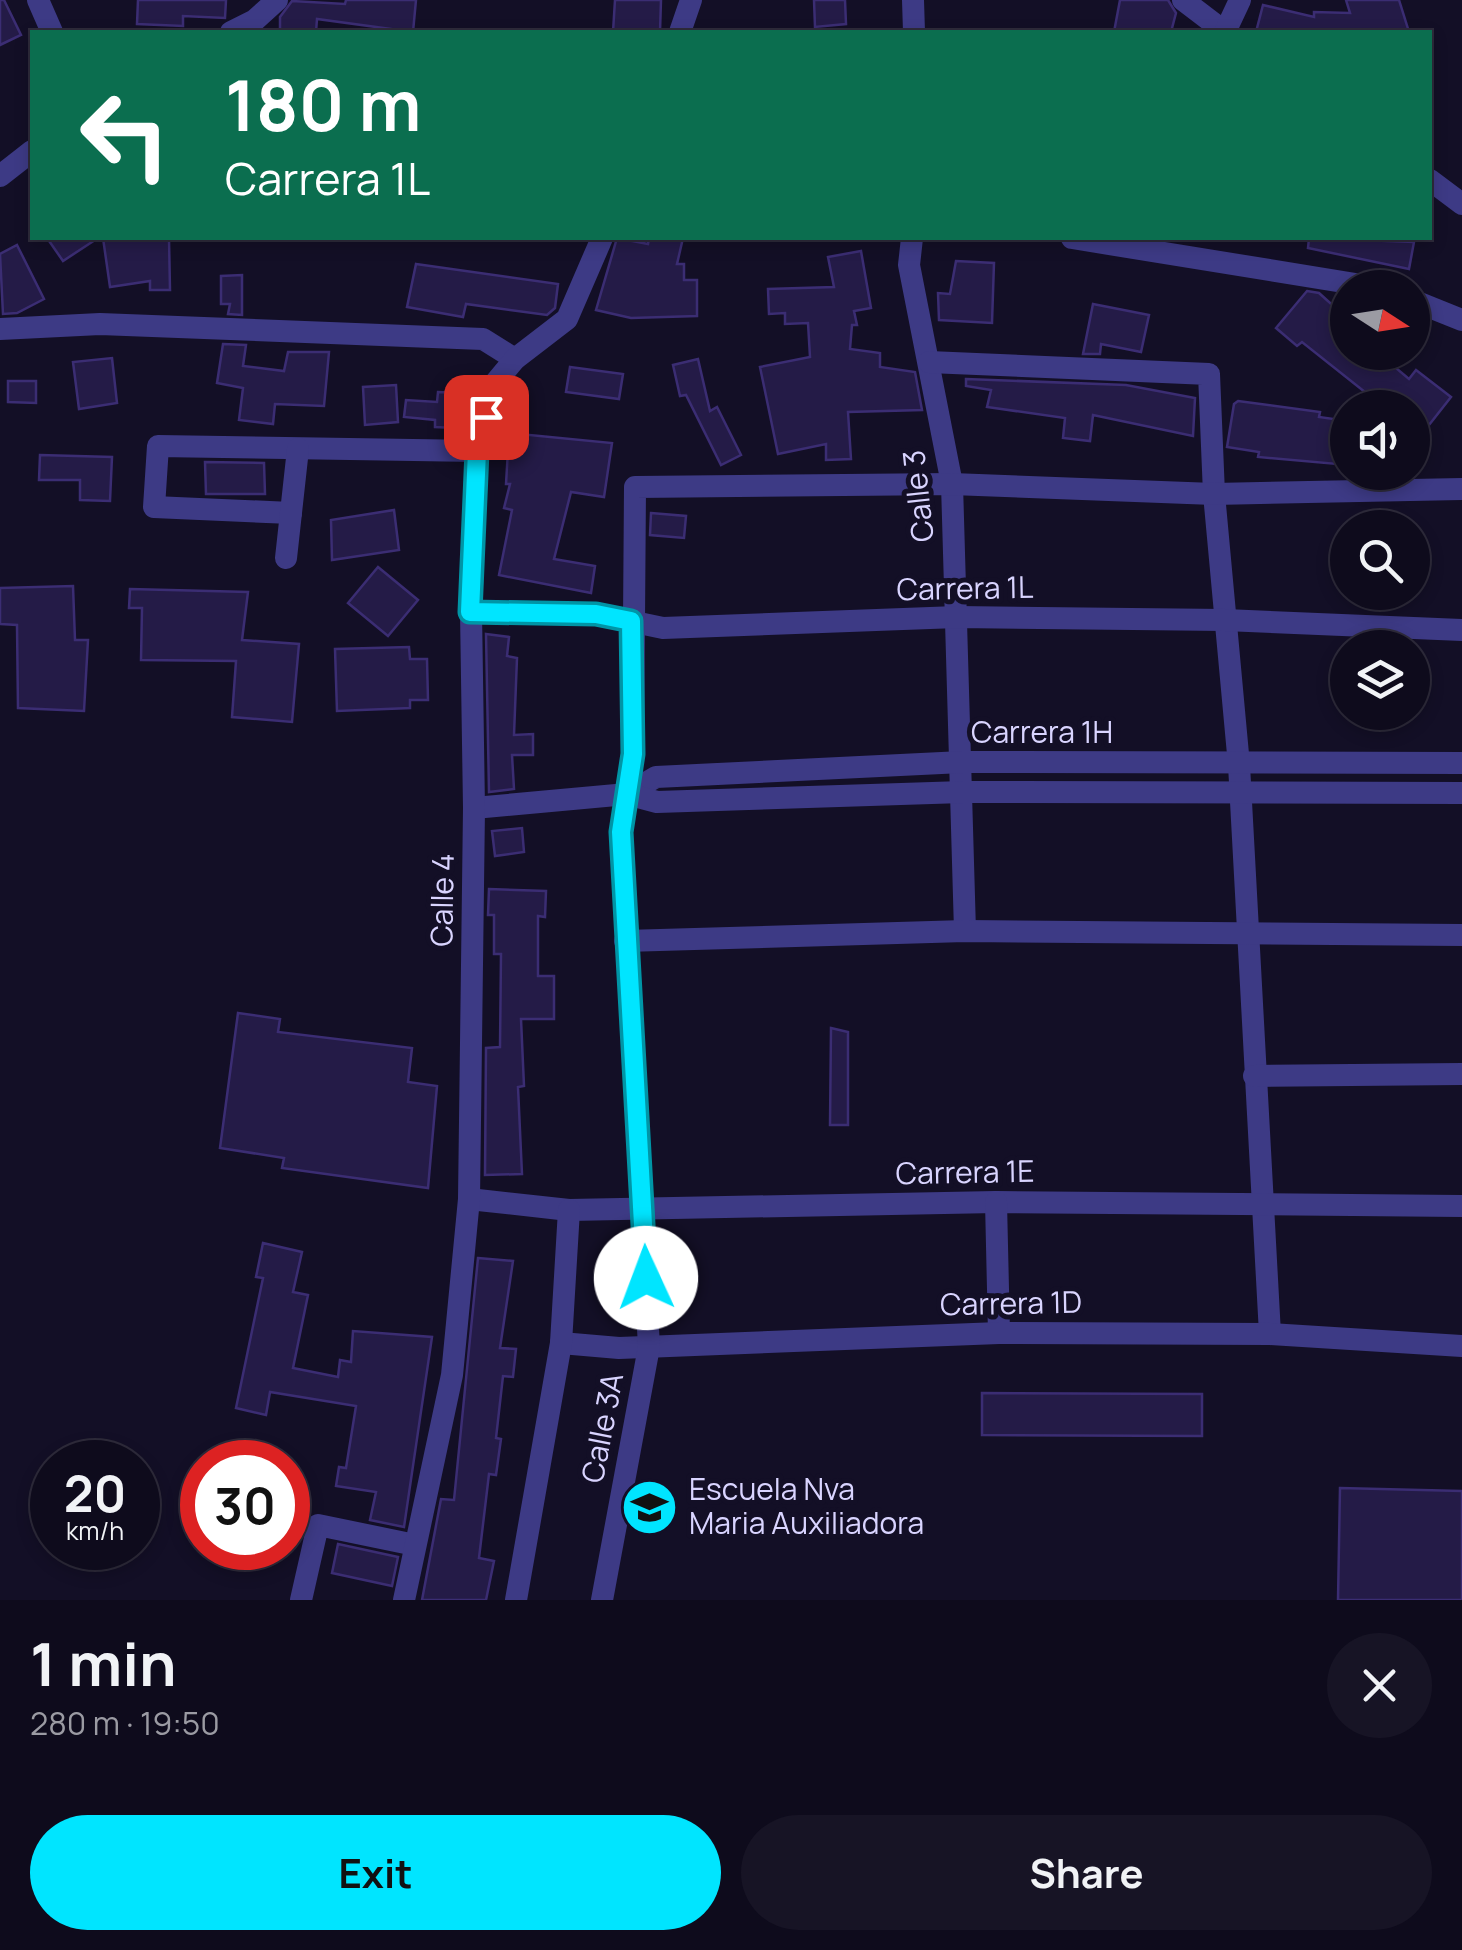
<!DOCTYPE html>
<meta charset="utf-8">
<style>
body{margin:0;font-family:Manrope,sans-serif;background:#171425;color:#f1f3f6;height:100vh;display:flex;flex-direction:column;font-size:38px;white-space:nowrap}
*{box-sizing:border-box;margin:0}
p{font-size:32px;color:#9b9ba3}
.icon{flex:none;width:55px;height:55px;fill:none;stroke:currentColor;stroke-width:2;stroke-linecap:round;stroke-linejoin:round}
.map{position:relative;height:1600px;overflow:hidden}
.panel{display:flex;flex-direction:column;background:#0e0b1c;flex:1}
.panel>*{flex:none}
.guide{position:absolute;left:30px;top:30px;width:1402px;height:210px;border-radius:0px;box-shadow:0 5px 15px #0003,0 0 0 2px #2e2b3b;background:#0b6e4f;color:#fff;overflow:hidden}
.needle{width:65px;rotate:102deg}
.controls{position:absolute;left:1330px;top:270px;display:grid;gap:20px}
.controls a{display:grid;place-items:center;width:100px;height:100px;border-radius:50%;background:#0e0b1c;box-shadow:0 5px 15px #0003,0 0 0 2px #2e2b3b;font-size:50px}
.speed{position:absolute;left:30px;top:1440px;display:flex;gap:20px;font-size:50px;font-weight:700;text-align:center}
.speed>*{display:grid;place-content:center;width:130px;height:130px;border-radius:50%;background:#0e0b1c;box-shadow:0 5px 15px #0003,0 0 0 2px #2e2b3b;line-height:1}
.speed small{font-size:25px;font-weight:400}
.speed .limit{border:15px solid #d22;background:#fff;color:#111}
.pin{position:absolute;display:grid;place-items:center;width:85px;height:85px;color:#fff;margin:-42px;border-radius:20px;box-shadow:0 5px 15px #0006}
.me{position:absolute;width:110px;margin:-55px;rotate:358deg;stroke-linejoin:round;filter:drop-shadow(0 0 8px #0008)}
.turn{display:flex;align-items:center;gap:35px;height:210px;padding:0 30px;font-size:45px}
.turn .icon{width:130px;height:130px;stroke-width:2.5}
.turn b{display:block;font-size:70px;line-height:85px}
.round{display:grid;place-items:center;flex:none;width:105px;height:105px;border-radius:52px;background:#171425}
.summary{display:flex;align-items:center;justify-content:space-between;height:170px;padding:0 30px}
h1{font-size:60px;font-weight:700;line-height:75px}
.action{display:flex;gap:20px;margin-top:auto;padding:20px 30px}
.action a{flex:1;height:115px;border-radius:60px;background:#00e5ff;color:#111;font-size:40px;font-weight:700;line-height:115px;text-align:center}
.action a+a{background:#171425;color:#f1f3f6}
.map>svg:first-child{display:block}
</style>
<div class="map">
<svg width="1462" height="1600" viewBox="0 0 1462 1600">
<rect width="100%" height="100%" fill="#130f26"/>
<g fill="#241b47" stroke="#3b2d73" stroke-width="2.5">
<polygon points="0,0 4,0 21,35 0,45"/>
<polygon points="138,0 226,0 225,18 183,16 183,26 137,24"/>
<polygon points="346,0 416,0 413,32 317,19 316,32 280,32 280,17 292,1 345,4"/>
<polygon points="615,0 661,0 660,32 613,32"/>
<polygon points="814,0 845,0 846,24 815,27"/>
<polygon points="1120,0 1168,0 1176,13 1171,32 1114,32"/>
<polygon points="1346,0 1399,0 1409,32 1256,32 1263,5 1314,17 1314,12 1350,13"/>
<polygon points="47,238 98,238 63,261"/>
<polygon points="103,238 169,238 170,290 150,290 150,281 110,287"/>
<polygon points="617,238 648,244 649,238 683,238 677,264 684,264 684,280 697,280 697,316 631,318 596,310"/>
<polygon points="1309,238 1414,242 1409,269 1308,248"/>
<polygon points="17,245 44,299 17,313 3,314 0,254"/>
<polygon points="861,251 871,308 854,311 857,325 852,325 850,349 880,353 880,367 915,372 922,410 848,412 851,459 826,460 826,444 778,454 760,367 810,357 808,323 785,324 785,313 769,314 768,289 834,287 828,257"/>
<polygon points="956,261 994,263 992,323 939,320 938,293 950,294"/>
<polygon points="416,264 558,284 555,308 547,315 466,304 463,317 407,307"/>
<polygon points="242,275 242,315 228,314 230,304 221,304 221,276"/>
<polygon points="1307,291 1319,293 1348,319 1348,352 1377,352 1409,379 1416,370 1451,397 1429,425 1389,393 1380,404 1302,342 1297,346 1276,328"/>
<polygon points="1093,304 1149,315 1141,352 1101,344 1100,354 1083,354"/>
<polygon points="223,344 246,345 243,366 284,371 288,352 329,352 324,406 275,404 273,424 239,420 243,388 217,383"/>
<polygon points="112,358 117,403 79,409 73,362"/>
<polygon points="698,359 710,411 717,407 741,455 721,465 686,395 680,396 673,365"/>
<polygon points="570,367 623,374 619,399 566,392"/>
<polygon points="966,379 1126,385 1195,398 1193,436 1093,415 1090,441 1063,438 1065,418 987,407 991,390 966,386"/>
<polygon points="8,381 36,381 36,403 8,402"/>
<polygon points="396,385 398,422 365,425 363,387"/>
<polygon points="438,392 456,393 455,403 472,405 469,423 455,421 455,428 435,427 435,420 404,417 406,400 437,402"/>
<polygon points="1238,401 1320,412 1319,417 1348,421 1348,465 1258,457 1259,452 1227,447 1234,404"/>
<polygon points="509,433 612,443 604,497 571,492 554,559 595,566 591,593 499,575 512,510 504,508 510,484 506,484"/>
<polygon points="40,455 112,457 110,501 80,500 80,480 39,480"/>
<polygon points="205,462 264,463 265,494 206,494"/>
<polygon points="394,510 399,550 332,560 331,520"/>
<polygon points="651,513 686,516 684,538 650,535"/>
<polygon points="378,567 418,600 388,636 348,603"/>
<polygon points="73,586 75,640 88,640 84,711 18,708 17,625 0,624 0,588"/>
<polygon points="130,589 248,592 242,640 299,644 292,722 232,717 236,661 141,660 142,608 129,608"/>
<polygon points="486,634 509,637 507,656 517,658 514,735 533,734 533,755 512,755 514,789 489,792"/>
<polygon points="409,647 410,659 427,659 428,700 410,700 410,708 337,711 335,649"/>
<polygon points="522,828 524,852 495,856 492,831"/>
<polygon points="489,889 546,891 545,917 538,916 538,976 554,976 554,1019 521,1019 524,1086 518,1087 522,1174 485,1175 486,1048 500,1047 501,954 494,954 494,915 488,915"/>
<polygon points="238,1013 280,1019 278,1032 412,1048 408,1082 437,1086 428,1188 282,1168 284,1158 220,1148"/>
<polygon points="831,1028 848,1032 848,1125 830,1125"/>
<polygon points="263,1243 302,1252 293,1292 308,1295 293,1368 338,1377 340,1360 351,1362 353,1331 432,1337 404,1527 370,1520 376,1492 336,1486 339,1467 346,1468 356,1406 270,1392 266,1415 236,1408 263,1278 256,1277"/>
<polygon points="478,1258 513,1261 500,1348 516,1349 513,1377 503,1376 496,1438 501,1439 496,1475 489,1474 479,1558 494,1561 486,1600 422,1600 441,1499 454,1500"/>
<polygon points="982,1393 1202,1394 1202,1436 982,1435"/>
<polygon points="1340,1488 1462,1491 1462,1600 1338,1600"/>
<polygon points="338,1544 398,1557 392,1586 332,1573"/>
</g>
<g fill="none" stroke-linecap="round" stroke-linejoin="round">
<g stroke="#3d3a85" stroke-width="22">
<polyline points="38,0 52,32"/>
<polyline points="913,0 914,32"/>
<polyline points="1183,0 1225,32"/>
<polyline points="231,32 255,20 277,0"/>
<polyline points="680,32 691,0"/>
<polyline points="1225,32 1240,0"/>
<polyline points="0,176 32,151"/>
<polyline points="1430,180 1462,204"/>
<polyline points="912,238 909,265 952,484 965,931"/>
<polyline points="1072,238 1380,288"/>
<polyline points="1412,300 1462,320"/>
<polyline points="0,329 100,324 483,339 515,359"/>
<polyline points="929,362 1209,374 1214,494 1239,765 1270,1334"/>
<polyline points="291,513 154,507 158,446 477,451"/>
<polyline points="286,558 298,449"/>
<polyline points="471,612 596,614 663,628 957,617 1225,620 1462,630"/>
<polyline points="627,794 656,777 962,762 1462,763"/>
<polyline points="474,808 627,794 657,802 963,792 1462,793"/>
<polyline points="625,941 965,931 1462,935"/>
<polyline points="1254,1076 1462,1074"/>
<polyline points="469,1199 569,1210 996,1202 1462,1206"/>
<polyline points="996,1202 999,1333"/>
<polyline points="561,1343 619,1348 999,1333 1270,1334 1462,1346"/>
<polyline points="301,1600 318,1525 415,1545"/>
<polyline points="404,1600 452,1375 469,1199 474,808 471,612 477,451 495,383 515,359 567,319 602,238"/>
<polyline points="516,1600 561,1343 569,1210"/>
<polyline points="602,1600 649,1347 621,833 633,754 635,487 952,484 1214,494 1462,489"/>
</g>
</g>
<g fill="none" stroke-linecap="round" stroke-linejoin="round">
<defs>
<polyline id="route" points="486,417 477,451 470,612 596,614 631,621 633,754 621,832 646,1278"/>
</defs>
<use href="#route" stroke="#0095a6" stroke-width="25"/>
<use href="#route" stroke="#00e5ff" stroke-width="18"/>
</g>
<defs>
<symbol id="school-disc" viewBox="-11 -11 22 22"><circle r="9.5" fill="#00e5ff" stroke="#130f26"/><path d="M0-5L7-2L0 1L-7-2ZM-4 1L0 2.5L4 1V4Q0 6-4 4Z" fill="#111"/></symbol>
</defs>
<g fill-rule="evenodd">
<use href="#school-disc" x="618" y="1476" width="63" height="63"/>
</g>
<g text-anchor="middle" stroke-width="10" stroke-linejoin="round" paint-order="stroke">
<g font-size="30" fill="#d9d4ff" stroke="#130f26">
<text transform="translate(919 496) rotate(-96)" y="10">Calle 3</text>
<text transform="translate(965 589) rotate(-1)" y="10">Carrera 1L</text>
<text x="1042" y="743">Carrera 1H</text>
<text transform="translate(443 900) rotate(-89)" y="10">Calle 4</text>
<text transform="translate(965 1173) rotate(-1)" y="10">Carrera 1E</text>
<text transform="translate(1011 1304) rotate(-1)" y="10">Carrera 1D</text>
<text transform="translate(603 1428) rotate(-79)" y="10">Calle 3A</text>
</g>
<g font-size="30" fill="#d9d4ff" stroke="#130f26" text-anchor="start">
<text x="689" y="1500">Escuela Nva<tspan x="689" dy="34">Maria Auxiliadora</tspan></text>
</g>
</g>
</svg>
<div class="controls">
<a><svg class="needle" viewBox="-14 -14 28 28"><path d="M0-13l5 13h-10z" fill="#e53935"/><path d="M0 13l5-13h-10z" fill="#9b9ba3"/></svg></a>
<a><svg class="icon" aria-label="sound" viewBox="0 0 24 24"><path d="M4 9h4l5-4v14l-5-4H4zM17 9q2 3 0 6"/></svg></a>
<a><svg class="icon" aria-label="search" viewBox="0 0 24 24"><circle cx="10" cy="10" r="6"/><path d="M15 15l6 6"/></svg></a>
<a><svg class="icon" aria-label="layers" viewBox="0 0 24 24"><path d="M12 4l9 5-9 5-9-5zM3 14l9 5 9-5"/></svg></a>
</div>
<div class="speed"><div>20<small>km/h</small></div><div class="limit">30</div></div>
<div class="pin" style="left:486px;top:417px;background:#d93025"><svg class="icon" aria-label="arrive" viewBox="0 0 24 24"><path d="M6 21V4h12l-3 4 3 4H6"/></svg></div>
<svg class="me" style="left:646px;top:1278px" viewBox="-20 -20 40 40"><circle r="19" fill="#fff"/><path d="M0-13L10 11 0 6-10 11z" fill="#00e5ff"/></svg>
<div class="guide">
<div class="turn"><svg class="icon" aria-label="left" viewBox="0 0 24 24"><path d="M17 20v-9H6M10 6l-5 5 5 5"/></svg><div><b>180 m</b>Carrera 1L</div></div>
</div>
</div>
<section class="panel">
<div class="summary"><div><h1>1 min</h1><p>280 m · 19:50</p></div><a class="round"><svg class="icon" aria-label="close" viewBox="0 0 24 24"><path d="M6 6l12 12M18 6L6 18"/></svg></a></div>
<div class="action"><a>Exit</a><a>Share</a></div>
</section>
